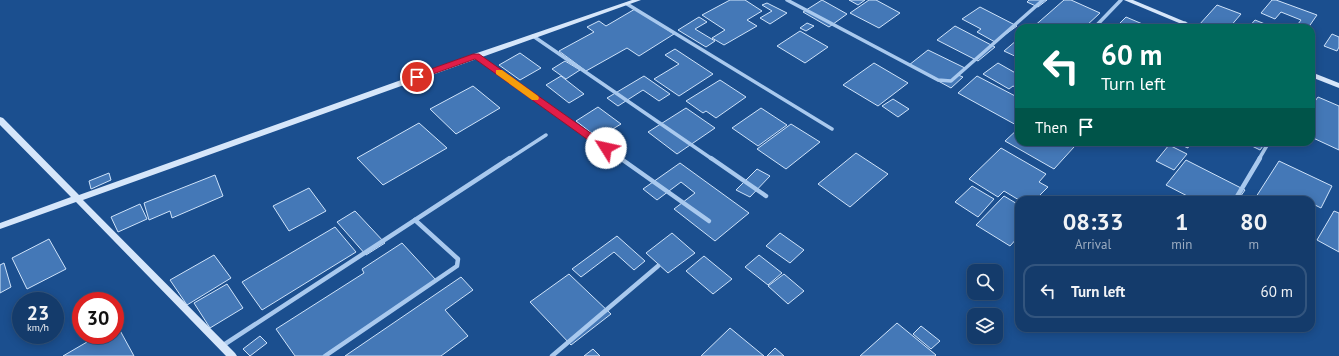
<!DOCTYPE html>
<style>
body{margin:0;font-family:"PT Sans",sans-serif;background:#1d4271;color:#f1f3f6;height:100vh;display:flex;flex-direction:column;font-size:15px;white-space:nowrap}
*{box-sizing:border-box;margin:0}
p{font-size:13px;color:#9dadc1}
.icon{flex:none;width:22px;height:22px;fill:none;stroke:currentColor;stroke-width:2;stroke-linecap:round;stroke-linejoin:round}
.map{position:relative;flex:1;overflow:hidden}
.side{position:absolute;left:1015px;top:196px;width:300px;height:136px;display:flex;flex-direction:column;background:#143b6b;border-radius:12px;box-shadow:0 2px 10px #0003,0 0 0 1px #33557e}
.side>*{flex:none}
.banner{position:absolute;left:1015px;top:24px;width:300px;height:122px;border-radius:12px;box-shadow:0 2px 10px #0003,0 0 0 1px #33557e;background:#00695c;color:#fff;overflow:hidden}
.controls{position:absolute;left:967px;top:264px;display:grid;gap:8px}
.controls a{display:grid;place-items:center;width:36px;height:36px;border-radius:8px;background:#143b6b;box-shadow:0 2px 10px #0003,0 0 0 1px #33557e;font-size:20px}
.speed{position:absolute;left:12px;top:292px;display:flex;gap:8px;font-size:20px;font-weight:700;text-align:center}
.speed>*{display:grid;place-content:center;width:52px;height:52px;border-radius:50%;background:#143b6b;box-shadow:0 2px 10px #0003,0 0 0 1px #33557e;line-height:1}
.speed small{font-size:10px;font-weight:400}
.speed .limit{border:6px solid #d22;background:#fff;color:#111}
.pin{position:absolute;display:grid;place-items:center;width:34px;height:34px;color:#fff;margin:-17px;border:2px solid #fff;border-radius:50%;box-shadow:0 1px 4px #0007}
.me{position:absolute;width:44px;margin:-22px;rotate:305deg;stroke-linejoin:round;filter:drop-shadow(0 0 3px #0008)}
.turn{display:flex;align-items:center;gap:14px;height:84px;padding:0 20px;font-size:18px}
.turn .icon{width:52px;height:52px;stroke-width:2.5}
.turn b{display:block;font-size:28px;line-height:34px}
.then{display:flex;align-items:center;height:38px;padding:0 20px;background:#0003;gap:8px;font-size:15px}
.eta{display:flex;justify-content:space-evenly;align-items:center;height:68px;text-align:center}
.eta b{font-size:24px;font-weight:800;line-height:28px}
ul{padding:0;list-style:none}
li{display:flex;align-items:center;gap:12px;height:54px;margin:0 8px 6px;padding:0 12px;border:2px solid #33557e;border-radius:12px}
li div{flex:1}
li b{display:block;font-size:15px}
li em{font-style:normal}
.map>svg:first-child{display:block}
</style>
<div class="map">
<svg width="1339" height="356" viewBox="0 0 1339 356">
<rect width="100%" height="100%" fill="#1b4f8f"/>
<g fill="#4478b7" stroke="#cfe3fa">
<polygon points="730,0 745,0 762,11 747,20 757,26 724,45 712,38 725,30 702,15"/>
<polygon points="822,0 847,14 829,27 803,12"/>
<polygon points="849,0 865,0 858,5"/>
<polygon points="869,0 876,0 900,13 879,28 850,13"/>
<polygon points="1029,0 1047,0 1038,7 1027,2"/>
<polygon points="1064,0 1071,0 1100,13 1086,26 1091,28 1032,28"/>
<polygon points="1272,0 1276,0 1317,15 1308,28 1298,24 1301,20 1281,12 1275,19 1261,13"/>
<polygon points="767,3 787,13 770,24 760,18 772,11 762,5"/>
<polygon points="1217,5 1241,14 1229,28 1207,28 1199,25"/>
<polygon points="980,7 1017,26 995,42 977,32 981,29 962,19"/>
<polygon points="635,9 674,34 639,56 627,48 586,71 559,51 594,32 587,27 599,21 606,26"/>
<polygon points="699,17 707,22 695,29 715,41 706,47 678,30"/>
<polygon points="1126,17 1152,28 1115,28"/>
<polygon points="1255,20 1275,28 1248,28"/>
<polygon points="807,23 814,26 806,31 800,28"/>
<polygon points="955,26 995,47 978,61 937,40"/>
<polygon points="800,31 828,47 805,63 777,46"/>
<polygon points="1332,34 1339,37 1339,47 1337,51 1324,46"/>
<polygon points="1017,40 1019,41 1019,58 1004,51"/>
<polygon points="675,49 713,74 679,96 654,79 679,64 665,55"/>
<polygon points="928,50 965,68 958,75 963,77 951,88 909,65"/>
<polygon points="520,53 541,68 520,80 499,65"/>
<polygon points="565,61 580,70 566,79 552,69"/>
<polygon points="874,63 908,83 878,106 843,85"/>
<polygon points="998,63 1019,75 1019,89 1013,86 1009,89 983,74"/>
<polygon points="561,76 584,94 569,103 546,85"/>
<polygon points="644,76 670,94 659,101 643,90 618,106 607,98"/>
<polygon points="977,76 1019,98 1019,124 1018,126 958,93"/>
<polygon points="720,80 746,97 716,118 706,111 703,113 686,101"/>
<polygon points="473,86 500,108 456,134 430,109"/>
<polygon points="1318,97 1339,106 1339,150 1311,137 1311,107"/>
<polygon points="893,99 909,109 898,117 882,106"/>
<polygon points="598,107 621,124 598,138 576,121"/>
<polygon points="686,108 715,128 677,154 648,132"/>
<polygon points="761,108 787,125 758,146 732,128"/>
<polygon points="419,123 447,148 383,185 357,158"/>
<polygon points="791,124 820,142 786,169 757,149"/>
<polygon points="1019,128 1019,142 1065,142 1074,147 1054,169 1005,141"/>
<polygon points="1174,142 1190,142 1188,148"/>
<polygon points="1244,142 1266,142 1260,150"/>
<polygon points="1169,145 1187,154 1174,170 1156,161"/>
<polygon points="1001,148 1046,174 1039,182 1048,187 1035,200 1019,200 1004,191 998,197 969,179"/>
<polygon points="856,153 888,174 850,207 818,184"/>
<polygon points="1186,160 1245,190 1238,200 1195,200 1166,185"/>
<polygon points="1279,161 1332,186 1321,208 1311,203 1311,200 1254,200"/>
<polygon points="680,163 749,213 715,241 674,209 695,193 681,182 657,200 643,189"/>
<polygon points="757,169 770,176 750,197 736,190"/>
<polygon points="109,173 111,180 91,189 89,181"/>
<polygon points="215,175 223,196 172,218 170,211 149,220 144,203"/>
<polygon points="972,186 994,199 978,217 955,202"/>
<polygon points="309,188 326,211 289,231 273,206"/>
<polygon points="1004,196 1019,205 1019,236 1010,246 976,225"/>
<polygon points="140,204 147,219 118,232 111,217"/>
<polygon points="355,211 385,243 366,255 337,222"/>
<polygon points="1334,211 1339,213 1339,252 1317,240"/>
<polygon points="335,227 356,252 262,310 242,282"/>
<polygon points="672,233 695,253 668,273 646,253"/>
<polygon points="780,233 804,250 790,263 766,246"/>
<polygon points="617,236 645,261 634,270 614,252 581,277 572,269"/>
<polygon points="49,239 66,269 27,289 12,258"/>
<polygon points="402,243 436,280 323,356 295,356 276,329 364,273 362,269"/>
<polygon points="214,255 231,278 187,305 170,280"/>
<polygon points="759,255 782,273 768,285 745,267"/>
<polygon points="704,256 732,279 713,294 686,271"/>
<polygon points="4,263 11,287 0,293 0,265"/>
<polygon points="569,274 611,314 571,345 530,302"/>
<polygon points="784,274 804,291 788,304 768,286"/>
<polygon points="461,277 473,290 445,310 468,336 441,356 345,356"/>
<polygon points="227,284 243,308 210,328 194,303"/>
<polygon points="897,323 936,355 935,356 860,356"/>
<polygon points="117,325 134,356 63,356 99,335 115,335 115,326"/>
<polygon points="921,326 940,341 931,349 913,334"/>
<polygon points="730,328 764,356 701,356"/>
<polygon points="260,336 267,343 250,356 243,349"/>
<polygon points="775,348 784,356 767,356"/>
<polygon points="593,349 600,356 584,356"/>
</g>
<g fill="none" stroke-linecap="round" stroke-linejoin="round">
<g stroke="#a9c9ee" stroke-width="3.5">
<polyline points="787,0 938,80 951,81 1043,0"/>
<polyline points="627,4 832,129"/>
<polyline points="1094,28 1121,0"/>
<polyline points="1180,28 1185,23"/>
<polyline points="533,36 712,159"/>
<polyline points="476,56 622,159"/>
<polyline points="509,159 546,135"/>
<polyline points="1259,159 1269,142"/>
</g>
<g stroke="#a9c9ee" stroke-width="4.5">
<polyline points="620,158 709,221"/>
<polyline points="711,158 766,196"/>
<polyline points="1235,200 1260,158"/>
<polyline points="222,346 510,158"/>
<polyline points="325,356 457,266 458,259 415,220"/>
<polyline points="552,356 658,266"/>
</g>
<g fill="#d6e6fa" fill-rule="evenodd">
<polygon points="632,0 641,0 83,200 235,353 237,356 226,356 76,202 0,229 0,223 71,197 0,125 0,117 3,118 79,195 474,54"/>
<polygon points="1124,0 1133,0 1200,28 1191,28"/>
<polygon points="1311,72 1339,83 1339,88 1311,77"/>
</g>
</g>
<polygon fill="#e11d48" stroke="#92132f" points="473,54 479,54 609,146 610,148 609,150 602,150 475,59 419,79 417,80 413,77 414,75"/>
<polygon fill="#f59e0b" points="496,70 502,70 538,96 539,98 538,100 532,100 496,74"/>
</svg>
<div class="controls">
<a><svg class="icon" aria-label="search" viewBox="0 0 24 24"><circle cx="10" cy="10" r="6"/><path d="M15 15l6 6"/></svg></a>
<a><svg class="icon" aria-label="layers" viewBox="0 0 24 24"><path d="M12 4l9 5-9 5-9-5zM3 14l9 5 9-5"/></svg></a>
</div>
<div class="speed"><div>23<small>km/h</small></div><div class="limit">30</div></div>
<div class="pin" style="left:417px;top:77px;background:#d93025"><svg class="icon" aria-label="arrive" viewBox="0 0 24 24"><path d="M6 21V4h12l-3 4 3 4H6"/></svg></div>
<svg class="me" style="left:606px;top:148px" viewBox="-20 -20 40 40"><circle r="19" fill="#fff"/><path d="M0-13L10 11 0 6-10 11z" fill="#e11d48"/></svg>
<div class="banner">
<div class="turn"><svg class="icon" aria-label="left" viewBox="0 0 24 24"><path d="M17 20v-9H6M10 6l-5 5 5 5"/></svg><div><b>60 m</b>Turn left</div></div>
<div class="then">Then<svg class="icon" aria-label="arrive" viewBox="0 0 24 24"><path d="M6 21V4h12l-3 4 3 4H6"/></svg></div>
</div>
<section class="side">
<div class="eta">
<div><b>08:33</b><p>Arrival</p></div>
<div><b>1</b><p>min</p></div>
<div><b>80</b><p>m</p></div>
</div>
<ul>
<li><svg class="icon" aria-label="left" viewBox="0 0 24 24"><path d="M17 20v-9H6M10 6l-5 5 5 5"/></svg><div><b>Turn left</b></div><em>60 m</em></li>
</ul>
</section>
</div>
